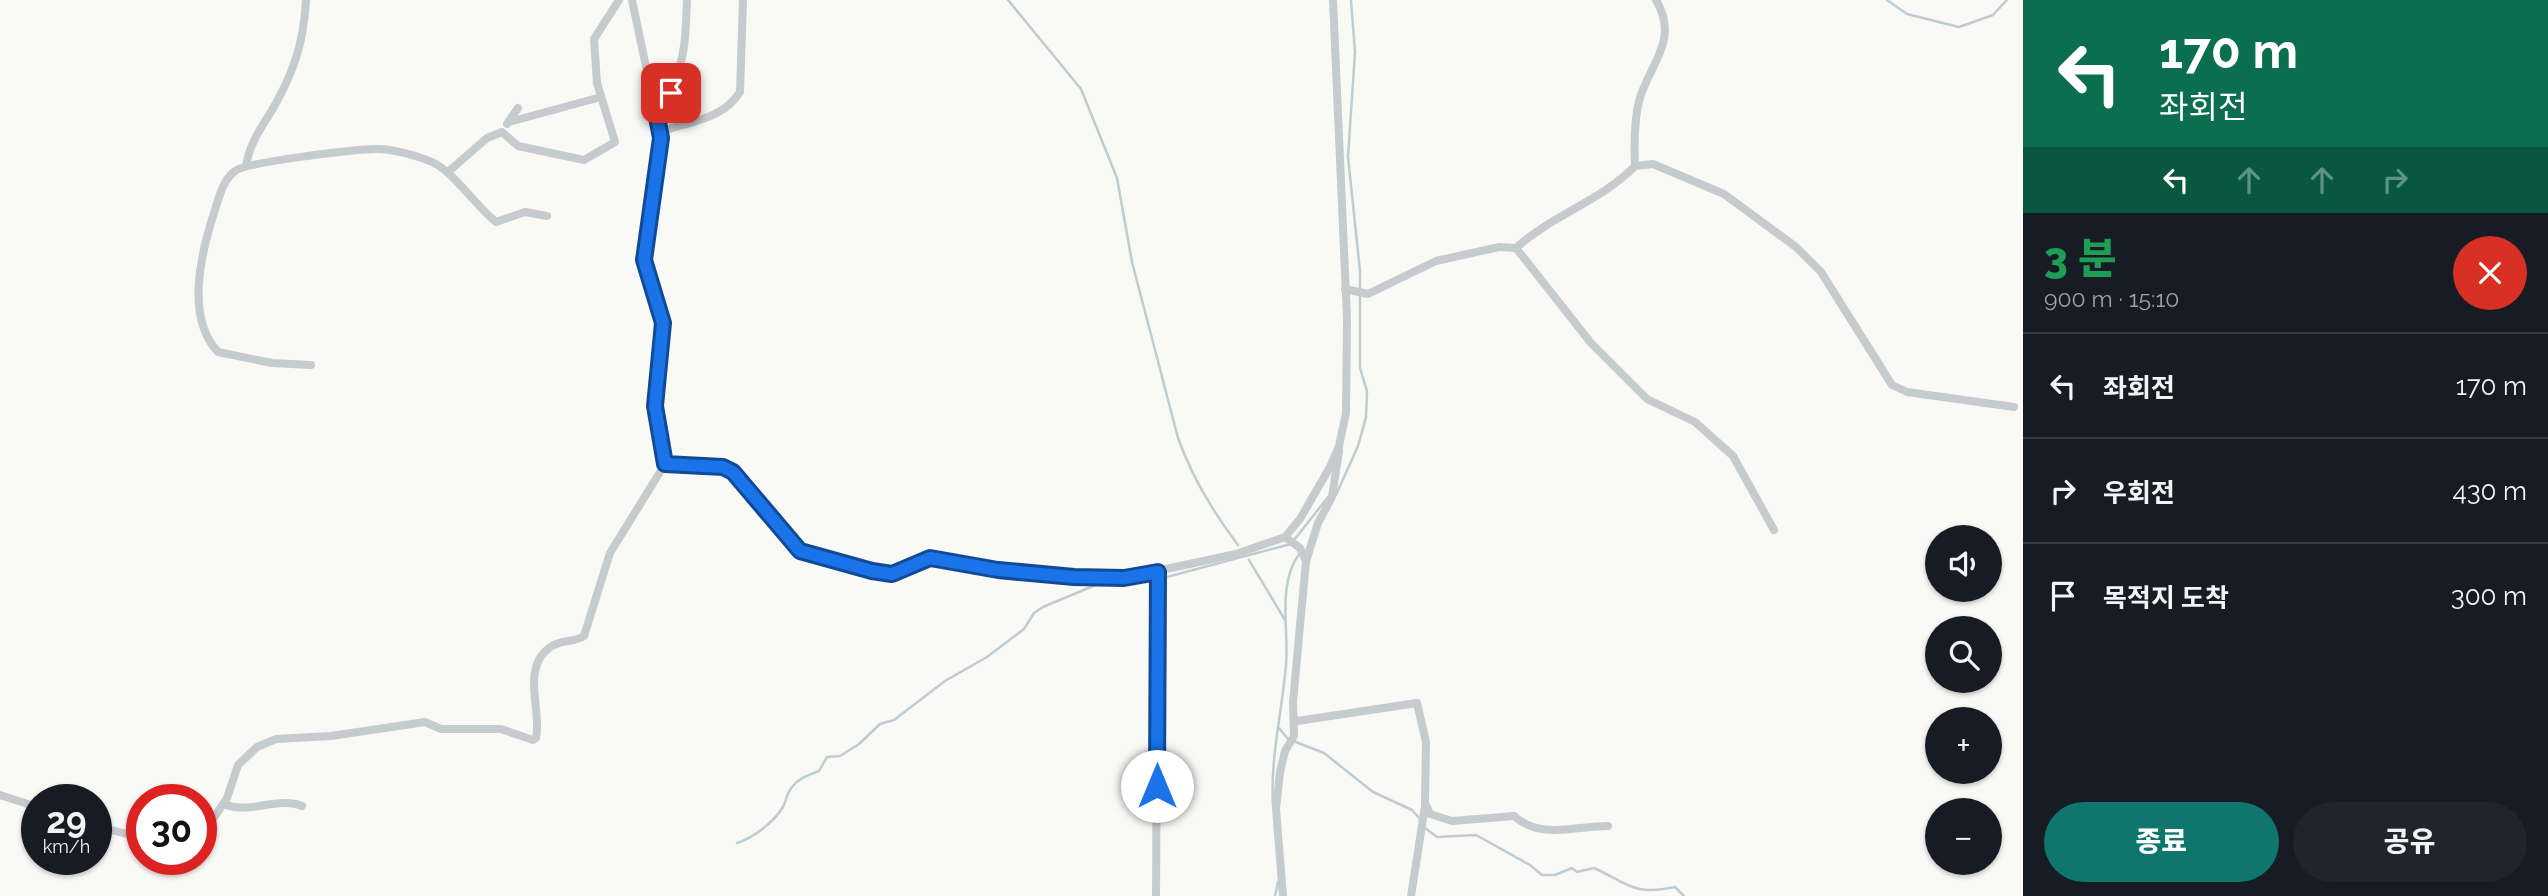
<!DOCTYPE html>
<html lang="ko">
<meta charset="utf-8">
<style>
body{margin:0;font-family:Raleway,"Noto Sans KR",sans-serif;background:#20242c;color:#f1f3f6;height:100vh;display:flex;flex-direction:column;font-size:26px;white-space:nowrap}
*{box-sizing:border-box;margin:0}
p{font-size:23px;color:#9ea1a6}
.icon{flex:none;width:38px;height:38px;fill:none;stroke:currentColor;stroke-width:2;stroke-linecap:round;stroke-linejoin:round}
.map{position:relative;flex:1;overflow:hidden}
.panel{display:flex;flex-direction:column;background:#171b24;width:525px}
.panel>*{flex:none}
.banner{background:#0b6e4f;color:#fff;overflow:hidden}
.buttons{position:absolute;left:1925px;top:525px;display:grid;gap:14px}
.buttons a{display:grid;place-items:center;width:77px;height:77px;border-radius:50%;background:#171b24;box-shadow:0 2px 5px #0004;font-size:35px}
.speed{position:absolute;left:21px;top:784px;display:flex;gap:14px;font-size:35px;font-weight:700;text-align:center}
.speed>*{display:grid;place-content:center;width:91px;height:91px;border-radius:50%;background:#171b24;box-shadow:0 2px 5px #0004;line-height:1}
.speed small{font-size:18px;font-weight:400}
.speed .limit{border:10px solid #d22;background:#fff;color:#111}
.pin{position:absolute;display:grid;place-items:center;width:60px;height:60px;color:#fff;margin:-30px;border-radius:14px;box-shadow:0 4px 10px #0006}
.me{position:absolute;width:77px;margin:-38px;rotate:0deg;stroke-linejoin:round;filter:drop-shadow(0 0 5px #0008)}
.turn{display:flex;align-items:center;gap:24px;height:147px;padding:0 21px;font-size:32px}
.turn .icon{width:91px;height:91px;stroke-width:2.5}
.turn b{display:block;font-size:49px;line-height:60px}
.lanes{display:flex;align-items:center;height:66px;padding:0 21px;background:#0003;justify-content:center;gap:35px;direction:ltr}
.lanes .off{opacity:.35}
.round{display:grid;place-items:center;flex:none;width:74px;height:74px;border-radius:37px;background:#20242c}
.headline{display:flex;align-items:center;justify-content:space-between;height:119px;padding:0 21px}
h1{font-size:42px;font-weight:800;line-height:52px;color:#1e9e55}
.action{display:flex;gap:14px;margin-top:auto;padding:14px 21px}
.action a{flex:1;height:80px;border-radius:42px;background:#0f766e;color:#fff;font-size:28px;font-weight:800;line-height:80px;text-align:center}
.action a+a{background:#20242c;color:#f1f3f6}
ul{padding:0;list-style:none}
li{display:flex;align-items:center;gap:21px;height:105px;padding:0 21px;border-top:2px solid #363941}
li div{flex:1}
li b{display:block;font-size:26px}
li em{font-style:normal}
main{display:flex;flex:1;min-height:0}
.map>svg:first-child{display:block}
</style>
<main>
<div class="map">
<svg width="2023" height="896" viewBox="0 0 2023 896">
<rect width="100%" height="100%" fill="#f9f9f6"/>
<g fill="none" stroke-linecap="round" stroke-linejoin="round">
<g stroke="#bfccd0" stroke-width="2.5">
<path d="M1008,0L1081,89L1117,178L1132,262L1178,438C1192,477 1213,512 1238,545"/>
<polyline points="1887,0 1907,14 1959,27 1993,15 2007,0"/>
<polyline points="1336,495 1358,446 1366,417 1367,391 1360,368 1360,271 1348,157 1355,52 1351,0"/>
<polyline points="1249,560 1285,620"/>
<polyline points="1163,578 1291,544 1328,497"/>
<polyline points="1279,728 1288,739 1324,753 1373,792 1412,810 1420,819"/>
<path d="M1273,806C1270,759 1282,712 1286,665C1289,630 1277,585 1299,554"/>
<path d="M1425,828L1437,837L1476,835L1530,865L1542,875H1555L1572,868L1577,872L1594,868C1629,884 1633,896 1675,887L1684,896"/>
<path d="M737,843C753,838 774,822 783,807C786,801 787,793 792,787C800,777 809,775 819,771L827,757L840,756L859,744L880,724L894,720L945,681L987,657L1024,629L1034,613L1043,607L1098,584L1119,585L1154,578"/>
<polyline points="1275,896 1278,882"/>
</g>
<g stroke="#c6cbce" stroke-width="8">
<path d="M656,112C685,70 685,50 687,0"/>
<polyline points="509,122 601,97"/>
<polyline points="507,124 518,108"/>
<path d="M660,132C689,121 721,121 740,92L743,0"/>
<path d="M246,166C250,140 264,125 276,103C295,69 304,39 306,0"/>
<polyline points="1635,166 1653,164 1724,194 1796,247 1821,272 1892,385 1907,392 2014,407"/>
<polyline points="448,172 487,138 502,132 518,146 584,160 615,142 597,83 594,39 619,0"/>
<path d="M1516,248C1552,215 1601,201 1635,166C1634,145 1634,122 1639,101C1649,64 1680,41 1656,0"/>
<polyline points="1345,289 1368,294 1436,261 1499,247 1516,248 1591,343 1647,399 1695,422 1733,456 1774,530"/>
<path d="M311,365L272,363L218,352C185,317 201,253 214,213C219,198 222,181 235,171C246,162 358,149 377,149C393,149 419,156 434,163C454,173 476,206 496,222L525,212L547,216"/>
<polyline points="665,464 723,467 733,472 800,551 886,574 930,558 1027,573 1124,578 1236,554 1285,537 1300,519 1330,467 1339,446 1346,413 1347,318 1333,0"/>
<polyline points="1285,537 1300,548 1306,561"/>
<path d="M1294,718L1297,721L1417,703L1426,742L1425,803L1430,814L1452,821L1514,816C1541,840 1574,826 1608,826"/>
<polyline points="0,795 37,807"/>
<path d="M224,804C249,815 278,796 302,806"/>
<polyline points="96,826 142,838"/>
<path d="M201,837L227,798L238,765L257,747L276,739L331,736L425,722L441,729H501L533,740L536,738C542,710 521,669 549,648C560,639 574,643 584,636L610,553L665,464L655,406L663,323L644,260L661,138L632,0"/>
<polyline points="1156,896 1158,572"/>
<polyline points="1283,896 1276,809 1280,772 1285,751 1294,736 1293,702 1306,561 1318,523 1332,497 1339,451"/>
<polyline points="1411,896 1425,806"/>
</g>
</g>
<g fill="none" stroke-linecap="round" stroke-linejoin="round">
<defs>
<polyline id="route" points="671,93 656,112 661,138 644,260 663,323 655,406 665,464 723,467 733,472 800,551 872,571 892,574 930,558 998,570 1074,577 1124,578 1158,572 1157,786"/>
</defs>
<use href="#route" stroke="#114b97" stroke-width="18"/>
<use href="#route" stroke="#1a73e8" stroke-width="12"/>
</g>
</svg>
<div class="buttons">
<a><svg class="icon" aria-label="sound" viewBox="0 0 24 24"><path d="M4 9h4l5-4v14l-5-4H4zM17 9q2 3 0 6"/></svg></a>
<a><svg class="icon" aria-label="search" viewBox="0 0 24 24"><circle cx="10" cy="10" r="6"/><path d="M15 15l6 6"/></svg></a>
<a>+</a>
<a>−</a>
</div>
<div class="speed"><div>29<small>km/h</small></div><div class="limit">30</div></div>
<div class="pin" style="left:671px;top:93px;background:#d93025"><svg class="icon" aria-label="arrive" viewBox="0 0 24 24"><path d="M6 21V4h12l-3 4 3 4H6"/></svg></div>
<svg class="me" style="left:1157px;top:786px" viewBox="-20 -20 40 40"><circle r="19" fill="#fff"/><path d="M0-13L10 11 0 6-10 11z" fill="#1a73e8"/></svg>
</div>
<section class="panel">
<div class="banner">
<div class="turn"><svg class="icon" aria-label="left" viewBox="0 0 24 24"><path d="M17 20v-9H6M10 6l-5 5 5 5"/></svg><div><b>170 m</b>좌회전</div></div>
<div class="lanes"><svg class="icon" aria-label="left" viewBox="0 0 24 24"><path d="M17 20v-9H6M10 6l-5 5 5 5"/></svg><svg class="icon off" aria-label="ahead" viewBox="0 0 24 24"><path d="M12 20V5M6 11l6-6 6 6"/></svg><svg class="icon off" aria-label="ahead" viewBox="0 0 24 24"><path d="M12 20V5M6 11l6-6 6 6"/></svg><svg class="icon off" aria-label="right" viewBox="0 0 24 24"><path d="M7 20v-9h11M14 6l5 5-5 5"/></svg></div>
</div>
<div class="headline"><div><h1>3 분</h1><p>900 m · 15:10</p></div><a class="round" style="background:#d93025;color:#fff"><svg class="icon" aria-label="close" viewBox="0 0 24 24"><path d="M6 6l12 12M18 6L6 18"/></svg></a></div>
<ul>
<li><svg class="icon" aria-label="left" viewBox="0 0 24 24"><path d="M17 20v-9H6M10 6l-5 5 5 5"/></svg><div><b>좌회전</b></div><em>170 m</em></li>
<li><svg class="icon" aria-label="right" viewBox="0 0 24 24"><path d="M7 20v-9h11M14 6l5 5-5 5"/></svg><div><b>우회전</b></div><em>430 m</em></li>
<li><svg class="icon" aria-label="arrive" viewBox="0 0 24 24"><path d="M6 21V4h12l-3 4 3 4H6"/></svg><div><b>목적지 도착</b></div><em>300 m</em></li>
</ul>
<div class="action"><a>종료</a><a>공유</a></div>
</section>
</main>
